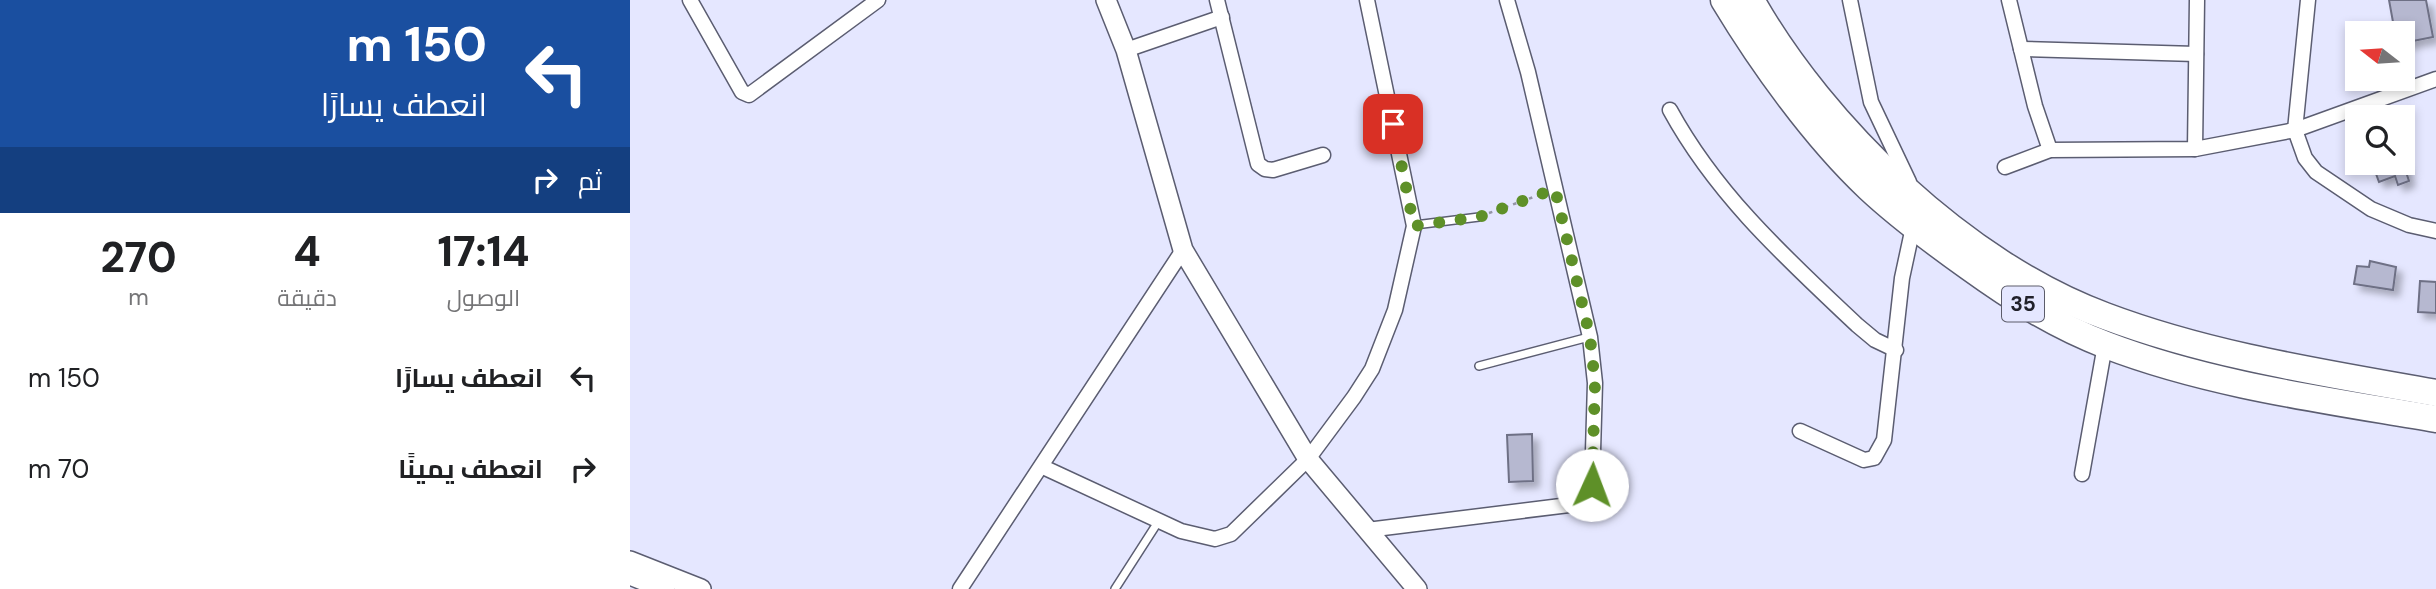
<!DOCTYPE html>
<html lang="ar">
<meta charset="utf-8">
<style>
body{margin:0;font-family:"DM Sans",Cairo,sans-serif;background:#f6f6f6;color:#202124;direction:rtl;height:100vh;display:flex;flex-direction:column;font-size:26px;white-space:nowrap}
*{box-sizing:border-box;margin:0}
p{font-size:23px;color:#757577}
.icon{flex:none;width:38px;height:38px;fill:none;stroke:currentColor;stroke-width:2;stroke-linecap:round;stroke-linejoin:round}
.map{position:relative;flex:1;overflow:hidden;direction:ltr}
.panel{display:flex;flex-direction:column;background:#fff;width:630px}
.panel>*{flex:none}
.banner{background:#1a4fa0;color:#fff;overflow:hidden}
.needle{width:46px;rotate:287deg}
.buttons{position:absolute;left:1715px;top:21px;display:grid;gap:14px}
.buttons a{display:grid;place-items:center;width:70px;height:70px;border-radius:0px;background:#fff;box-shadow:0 4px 10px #0003;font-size:35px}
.pin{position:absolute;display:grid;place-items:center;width:60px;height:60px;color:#fff;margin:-30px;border-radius:14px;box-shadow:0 4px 10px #0006}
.me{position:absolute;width:77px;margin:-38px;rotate:2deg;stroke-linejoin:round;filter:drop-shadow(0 0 5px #0008)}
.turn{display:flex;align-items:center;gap:24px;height:147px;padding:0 28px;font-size:32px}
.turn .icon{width:91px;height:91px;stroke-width:2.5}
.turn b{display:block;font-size:49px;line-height:60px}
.then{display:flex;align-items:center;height:66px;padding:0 28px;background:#0003;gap:14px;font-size:26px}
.eta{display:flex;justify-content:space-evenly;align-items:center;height:119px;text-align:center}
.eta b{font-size:42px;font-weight:800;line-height:49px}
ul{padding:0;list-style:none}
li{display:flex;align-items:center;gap:21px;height:91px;padding:0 28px}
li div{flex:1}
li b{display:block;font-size:26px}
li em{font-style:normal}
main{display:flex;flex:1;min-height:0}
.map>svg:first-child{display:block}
</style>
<main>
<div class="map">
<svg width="1806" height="589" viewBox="0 0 1806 589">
<defs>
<filter id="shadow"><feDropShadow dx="6" dy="6" stdDeviation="3.5" flood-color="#0004"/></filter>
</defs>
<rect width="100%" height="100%" fill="#e5e7ff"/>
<g fill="#b6b8d0" stroke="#6e7085" stroke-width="2" filter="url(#shadow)">
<polygon points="1759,0 1796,0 1803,37 1773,43 1773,33 1765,33"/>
<polygon points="1742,163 1773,163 1779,181 1768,185 1765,176 1749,182"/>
<polygon points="1740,261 1766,267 1763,290 1724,284 1727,266 1739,267"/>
<polygon points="1790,281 1806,282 1806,313 1788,312"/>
<polygon points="902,434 903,481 879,482 877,435"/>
</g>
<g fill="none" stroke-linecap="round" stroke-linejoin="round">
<defs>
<g id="lane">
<polyline points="785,225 849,217"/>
<polyline points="849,366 959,337"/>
<polyline points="485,589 528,522"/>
</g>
<g id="street">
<polyline points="60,0 112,92 119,95 248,0"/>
<polyline points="587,0 628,164 635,169 643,170 693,155"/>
<polyline points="1220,0 1241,102 1279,182"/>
<polyline points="1379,0 1405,106 1420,150"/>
<polyline points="1678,0 1665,130 1675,158 1686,172 1741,209 1779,225 1806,231"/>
<polyline points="1391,49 1566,54"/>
<polyline points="496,50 592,17"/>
<path d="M1040,110C1087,196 1156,258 1227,325L1245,340L1266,350"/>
<polyline points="1565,149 1567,0"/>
<polyline points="1375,167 1420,150 1565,149 1665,130 1806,79"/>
<polyline points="1170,431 1234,460 1244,458 1254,440 1272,278 1283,227"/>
<polyline points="413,467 551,531 585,539 601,534 678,459 724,397 742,369 765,310 784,226 737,0"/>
<polyline points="1452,474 1475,345"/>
<polyline points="737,530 939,505 957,497 962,485 965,383 960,337 898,72 877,0"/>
<polyline points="330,589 553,250"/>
</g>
<g id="secondary">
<polyline points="476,0 496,50 553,250 678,459 787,589"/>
<polyline points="0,561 71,589"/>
<polyline points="0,575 35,589"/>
</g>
<g id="highway">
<path d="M1094,0C1132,63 1185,137 1239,188C1270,217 1304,242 1339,267C1382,298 1426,326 1476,345C1580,385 1696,400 1806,419"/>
<path d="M1121,0C1193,128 1336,265 1475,316C1581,356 1695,373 1806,393"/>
</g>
</defs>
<use href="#lane" stroke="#5b5d71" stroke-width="10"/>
<use href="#street" stroke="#5b5d71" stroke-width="17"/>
<use href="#secondary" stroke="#5b5d71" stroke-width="22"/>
<use href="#highway" stroke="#5b5d71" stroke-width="29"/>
<polyline stroke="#9495a7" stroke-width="2.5" stroke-dasharray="3.5 5" stroke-linecap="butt" points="859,213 912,194"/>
<use href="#lane" stroke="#fff" stroke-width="7"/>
<use href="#street" stroke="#fff" stroke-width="14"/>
<use href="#secondary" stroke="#fff" stroke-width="19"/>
<use href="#highway" stroke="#fff" stroke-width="26"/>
</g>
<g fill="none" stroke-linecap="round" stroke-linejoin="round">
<polyline stroke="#5e9028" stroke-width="12" stroke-dasharray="0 21.6" points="763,124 784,226 849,217 925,189 960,337 965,383 962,485"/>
</g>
<g text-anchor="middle" stroke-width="6" stroke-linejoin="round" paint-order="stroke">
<rect fill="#e5e7ff" stroke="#5c5c6a" stroke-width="2" x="1372" y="286.5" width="42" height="35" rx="5"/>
<g font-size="21" font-weight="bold" fill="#21212a">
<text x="1393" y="311">35</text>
</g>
</g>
</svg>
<div class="buttons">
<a><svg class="needle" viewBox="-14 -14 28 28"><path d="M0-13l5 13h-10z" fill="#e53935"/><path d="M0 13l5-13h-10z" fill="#757577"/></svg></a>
<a><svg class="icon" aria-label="search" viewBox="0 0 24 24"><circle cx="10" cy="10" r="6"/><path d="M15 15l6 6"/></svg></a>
</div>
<div class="pin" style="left:763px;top:124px;background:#d93025"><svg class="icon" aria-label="arrive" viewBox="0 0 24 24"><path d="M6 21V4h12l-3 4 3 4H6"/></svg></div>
<svg class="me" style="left:962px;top:485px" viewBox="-20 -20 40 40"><circle r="19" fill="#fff"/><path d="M0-13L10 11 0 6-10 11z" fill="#5e9028"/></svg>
</div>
<section class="panel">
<div class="banner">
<div class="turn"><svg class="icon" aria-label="left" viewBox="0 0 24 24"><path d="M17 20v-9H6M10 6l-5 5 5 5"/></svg><div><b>150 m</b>انعطف يسارًا</div></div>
<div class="then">ثم<svg class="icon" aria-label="right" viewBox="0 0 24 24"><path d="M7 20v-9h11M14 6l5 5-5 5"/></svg></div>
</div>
<div class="eta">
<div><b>17:14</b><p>الوصول</p></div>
<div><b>4</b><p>دقيقة</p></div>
<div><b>270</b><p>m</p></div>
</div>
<ul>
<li><svg class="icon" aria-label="left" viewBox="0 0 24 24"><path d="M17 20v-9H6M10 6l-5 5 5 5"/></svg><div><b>انعطف يسارًا</b></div><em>150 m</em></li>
<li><svg class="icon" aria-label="right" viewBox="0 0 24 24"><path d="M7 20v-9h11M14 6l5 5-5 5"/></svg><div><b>انعطف يمينًا</b></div><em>70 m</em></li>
</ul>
</section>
</main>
